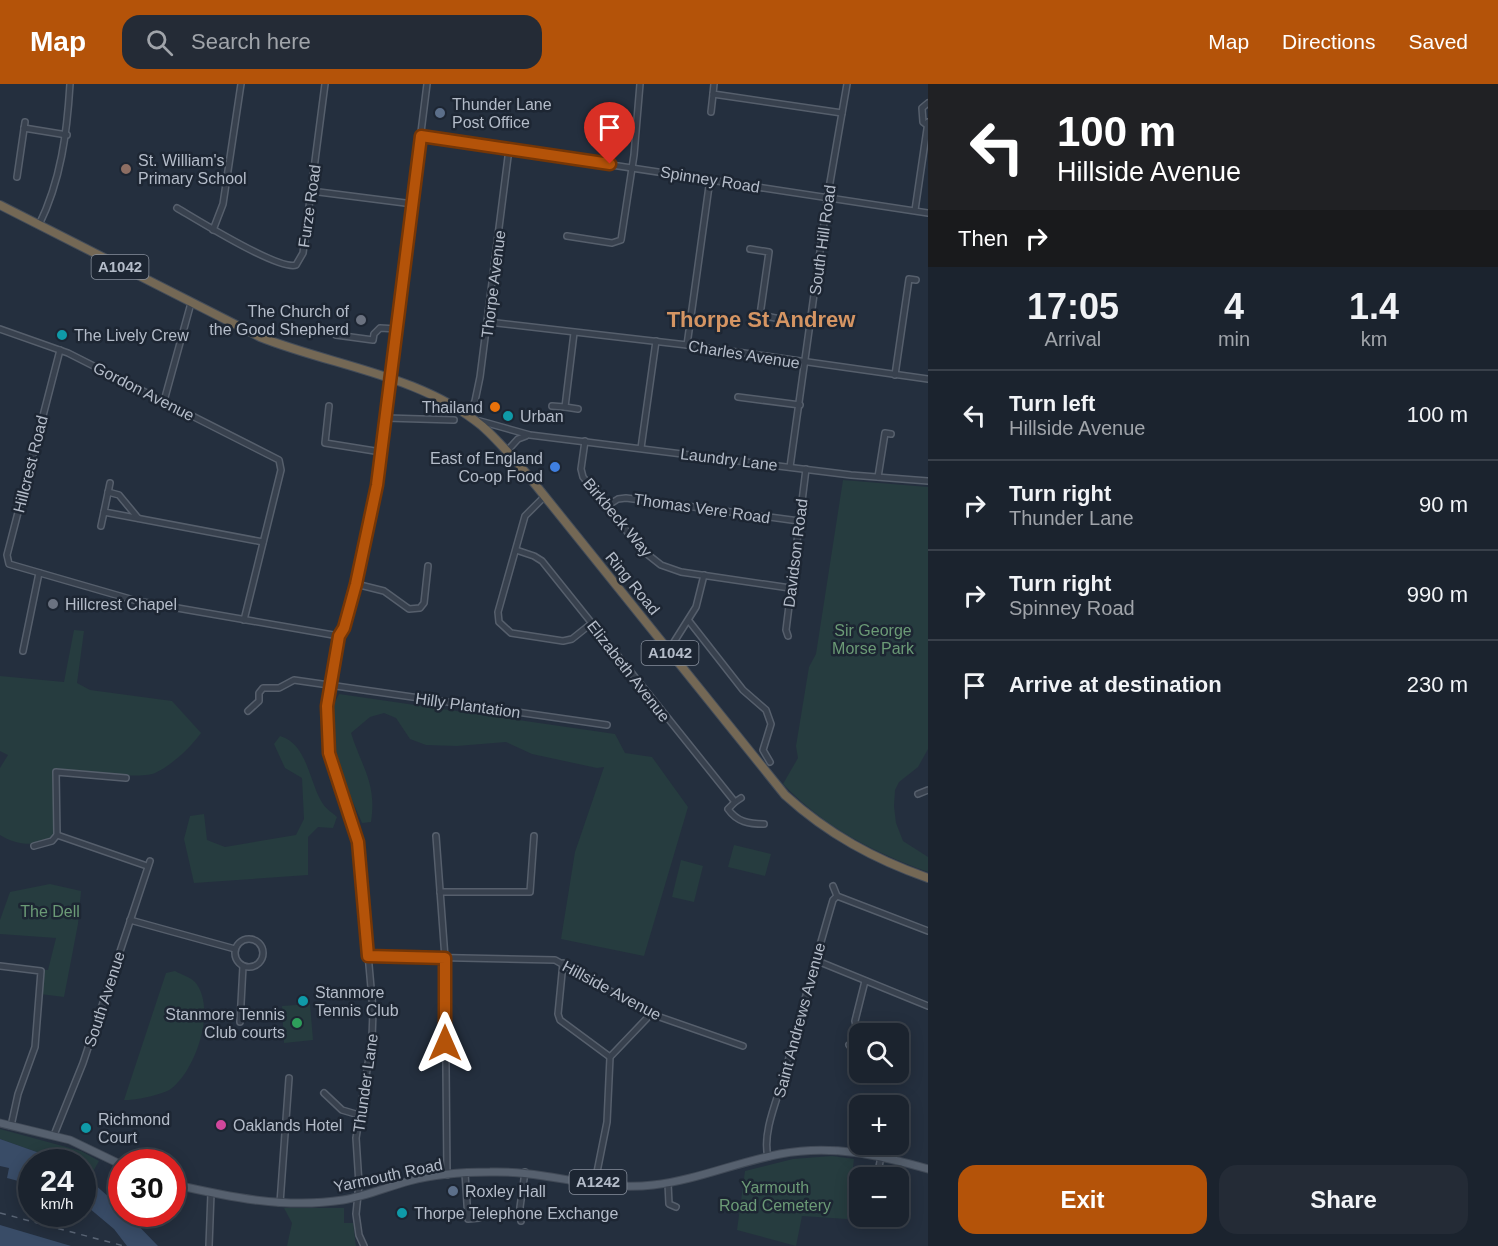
<!DOCTYPE html>
<meta charset="utf-8">
<style>
body{margin:0;font-family:Arial,sans-serif;background:#242b36;color:#f1f3f6;height:100vh;display:flex;flex-direction:column;font-size:22px;white-space:nowrap}
*{box-sizing:border-box;margin:0}
p{font-size:20px;color:#a0a4aa}
.icon{flex:none;width:33px;height:33px;fill:none;stroke:currentColor;stroke-width:2;stroke-linecap:round;stroke-linejoin:round}
.map{position:relative;flex:1;overflow:hidden}
.panel{display:flex;flex-direction:column;background:#1b232e;width:570px}
.panel>*{flex:none}
.top-card{background:#202124;color:#fff;overflow:hidden}
.tools{position:absolute;left:849px;top:939px;display:grid;gap:12px}
.tools a{display:grid;place-items:center;width:60px;height:60px;border-radius:12px;background:#1b232e;box-shadow:0 3px 15px #0003,0 0 0 2px #39404a;font-size:30px}
.speed{position:absolute;left:18px;top:1065px;display:flex;gap:12px;font-size:30px;font-weight:700;text-align:center}
.speed>*{display:grid;place-content:center;width:78px;height:78px;border-radius:50%;background:#1b232e;box-shadow:0 3px 15px #0003,0 0 0 2px #39404a;line-height:1}
.speed small{font-size:15px;font-weight:400}
.speed .limit{border:9px solid #d22;background:#fff;color:#111}
.pin{position:absolute;display:grid;place-items:center;width:51px;height:51px;color:#fff;margin:-62px -26px;border-radius:50% 50% 50% 0;rotate:-45deg;box-shadow:0 0 6px #0007}
.pin .icon{rotate:45deg}
.me{position:absolute;width:66px;margin:-33px;rotate:0deg;stroke-linejoin:round;filter:drop-shadow(0 0 4px #0008)}
.turn{display:flex;align-items:center;gap:21px;height:126px;padding:0 30px;font-size:27px}
.turn .icon{width:78px;height:78px;stroke-width:2.5}
.turn b{display:block;font-size:42px;line-height:51px}
.then{display:flex;align-items:center;height:57px;padding:0 30px;background:#0003;gap:12px;font-size:22px}
.eta{display:flex;justify-content:space-evenly;align-items:center;height:102px;text-align:center}
.eta b{font-size:36px;font-weight:700;line-height:42px}
.button{display:flex;gap:12px;margin-top:auto;padding:12px 30px}
.button a{flex:1;height:69px;border-radius:18px;background:#b45309;color:#fff;font-size:24px;font-weight:700;line-height:69px;text-align:center}
.button a+a{background:#242b36;color:#f1f3f6}
ul{padding:0;list-style:none}
li{display:flex;align-items:center;gap:18px;height:90px;padding:0 30px;border-top:2px solid #39404a}
li div{flex:1}
li b{display:block;font-size:22px}
li em{font-style:normal}
header{display:flex;align-items:center;gap:36px;box-sizing:border-box;height:84px;padding:0 30px;background:#b45309;color:#fff}
header strong{font-size:28px}
nav{display:flex;gap:33px;margin-inline-start:auto;font-size:21px}
.search{width:420px;height:54px;background:#242b36;display:flex;align-items:center;gap:15px;box-sizing:border-box;padding:0 21px;border-radius:18px;color:#a0a4aa;font-size:22px}
main{display:flex;flex:1;min-height:0}
.map>svg:first-child{display:block}
</style>
<header>
<strong>Map</strong>
<div class="search"><svg class="icon" aria-label="search" viewBox="0 0 24 24"><circle cx="10" cy="10" r="6"/><path d="M15 15l6 6"/></svg>Search here</div>
<nav><a>Map</a><a>Directions</a><a>Saved</a></nav>
</header>
<main>
<div class="map">
<svg width="928" height="1162" viewBox="0 0 928 1162">
<rect width="100%" height="100%" fill="#242f3e"/>
<g fill="#263c3f">
<path d="M843,396L928,403V665L918,683L899,698L895,706L894,722L896,739L903,757L928,773V788C873,768 824,743 783,700L798,674L796,662L809,583L816,570Z"/>
<path d="M74,546L84,547L77,599L90,606L172,617L201,649C190,664 172,681 155,689C138,696 77,687 55,685L53,752C38,764 16,761 0,751V684L8,671L0,667V592L64,598Z"/>
<path d="M339,610L615,650L625,669L652,673L688,723L644,872L561,855L575,768L604,683L597,684L532,670L506,658L457,662L426,661L410,655L396,634L384,629L370,633L351,649C362,684 377,699 371,738L362,739C347,703 317,649 339,610Z"/>
<path d="M280,652C308,660 309,699 323,720C326,725 333,729 337,733L333,744L318,743L308,753V791L194,799L184,755L190,732L204,730L207,756L225,763L296,751L304,735L302,694L285,684L274,660Z"/>
<polygon points="734,761 771,770 765,792 728,783"/>
<polygon points="681,776 703,782 694,818 672,813"/>
<polygon points="50,800 81,807 78,840 64,913 40,910 43,886 48,886 56,854 0,850 0,836 10,808"/>
<path d="M175,887C180,890 190,893 195,898C217,924 196,985 172,1004C166,1010 133,1017 124,1016L166,889Z"/>
<polygon points="310,920 313,956 284,959 282,922"/>
<polygon points="0,1045 81,1067 99,1077 90,1093 83,1089 82,1078 65,1078 0,1055"/>
<polygon points="832,1072 854,1075 847,1135 802,1132 796,1162 737,1146 745,1087 793,1075"/>
<polygon points="284,1124 344,1124 344,1139 353,1139 356,1162 287,1162 292,1139"/>
</g>
<g fill="#394c67">
<polygon points="0,1055 65,1078 32,1078 31,1091 28,1090 22,1098 7,1094 9,1084 0,1082"/>
<polygon points="82,1089 121,1124 122,1130 127,1130 158,1162 127,1162 114,1145 83,1119"/>
<polygon points="0,1141 71,1162 0,1162"/>
</g>
<g fill="none" stroke-linecap="round" stroke-linejoin="round">
<defs>
<g id="minor">
<polyline points="714,0 713,10 842,29"/>
<polyline points="711,28 713,10"/>
<polyline points="927,41 923,38 922,24 928,19"/>
<polyline points="24,44 67,51"/>
<polyline points="421,52 928,129"/>
<polyline points="17,93 25,38"/>
<polyline points="311,107 413,120"/>
<path d="M177,124C196,135 279,187 296,181L303,169L325,0"/>
<polyline points="915,126 928,38"/>
<path d="M39,141C61,96 67,49 70,0"/>
<polyline points="213,146 223,120 241,0"/>
<polyline points="567,152 612,159 621,156 634,71 640,0"/>
<polyline points="750,165 769,168 760,231 811,241"/>
<polyline points="488,238 687,261 928,295"/>
<polyline points="0,245 68,269 279,376 281,386 244,536"/>
<polyline points="574,249 565,323 578,325"/>
<polyline points="336,251 373,256 374,250 380,244 397,245"/>
<polyline points="687,261 710,95"/>
<polyline points="60,266 7,471 9,480 137,517 339,552"/>
<polyline points="895,291 909,195 916,196"/>
<polyline points="738,313 800,321"/>
<polyline points="164,317 191,219"/>
<polyline points="329,322 325,359 381,368"/>
<polyline points="552,322 565,323"/>
<polyline points="468,332 475,317 480,293 509,65"/>
<polyline points="386,334 454,336"/>
<polyline points="480,337 530,351 851,391 928,397"/>
<polyline points="585,357 581,385 583,393 642,466 661,481 681,488 790,504"/>
<polyline points="641,364 656,257"/>
<polyline points="507,367 518,355 526,352"/>
<polyline points="790,383 828,110 847,0"/>
<polyline points="878,393 885,349 891,350"/>
<polyline points="110,399 104,428 263,458"/>
<polyline points="108,408 119,411 138,434"/>
<polyline points="545,412 525,432 498,528 499,538 511,549 563,557 572,555 592,539"/>
<polyline points="607,422 618,415 626,414 799,437"/>
<polyline points="101,442 104,428"/>
<polyline points="516,466 534,472 542,477 735,718 741,714"/>
<polyline points="356,500 384,507 409,525 420,524 424,519 428,482"/>
<polyline points="689,537 743,606 766,626 771,640 763,666 770,678"/>
<polyline points="788,552 786,546 806,385"/>
<polyline points="674,558 696,523 704,491"/>
<polyline points="23,567 39,489"/>
<polyline points="248,627 259,617 259,609 263,604 279,604 294,596 607,641"/>
<polyline points="918,710 928,706"/>
<path d="M735,718L728,725C737,738 749,740 764,740"/>
<polyline points="57,751 147,782"/>
<polyline points="436,752 445,874 447,1091"/>
<polyline points="34,762 52,757 57,751 56,688 126,694"/>
<polyline points="440,808 530,808 534,752"/>
<polyline points="837,812 928,847"/>
<polyline points="130,836 235,865"/>
<circle cx="249" cy="869" r="14"/>
<polyline points="368,872 555,876 651,930 743,962"/>
<polyline points="815,876 928,922"/>
<polyline points="563,879 558,930 560,936 610,973"/>
<polyline points="0,882 41,887 35,963 18,1010 11,1042"/>
<polyline points="240,938 243,882"/>
<polyline points="860,959 855,937 865,897"/>
<polyline points="849,961 858,957"/>
<polyline points="324,1009 342,1026 359,1031"/>
<polyline points="54,1051 83,979 150,777"/>
<path d="M768,1073C762,1049 777,1016 784,992C800,933 816,874 833,816L837,812L833,802"/>
<polyline points="465,1089 468,1135 479,1134"/>
<polyline points="877,1094 881,1072"/>
<polyline points="595,1098 607,1038 610,973 651,930"/>
<polyline points="668,1099 669,1120 676,1123"/>
<polyline points="280,1119 289,994"/>
<polyline points="521,1137 520,1123 525,1088"/>
<polyline points="209,1162 211,1109"/>
<polyline points="364,1162 359,1151 356,1130 359,1100 356,1054 372,955 373,926 358,758 327,657 327,622 339,552 344,544 356,500 377,401 427,0"/>
</g>
<g id="major">
<polyline points="0,1039 70,1056 122,1081"/>
<path d="M172,1100C229,1113 285,1125 343,1116C366,1112 387,1103 409,1097C435,1090 463,1088 490,1088C544,1086 599,1108 653,1101C697,1096 737,1078 780,1070C832,1060 879,1071 928,1085"/>
</g>
<path id="highway" d="M0,121L260,253C333,282 420,291 482,342C498,356 512,373 526,389L785,711C828,750 874,775 928,794"/>
</defs>
<use href="#minor" stroke="#565f6c" stroke-width="8"/>
<use href="#major" stroke="#414a57" stroke-width="9"/>
<use href="#highway" stroke="#434c59" stroke-width="10"/>
<use href="#minor" stroke="#38414e" stroke-width="5"/>
<use href="#major" stroke="#56606e" stroke-width="7"/>
<use href="#highway" stroke="#746855" stroke-width="8"/>
<polyline stroke="#5a6575" stroke-width="1.5" stroke-dasharray="6 6" stroke-linecap="butt" points="0,1129 124,1162"/>
</g>
<g fill="none" stroke-linecap="round" stroke-linejoin="round">
<defs>
<polyline id="route" points="445,959 445,874 368,872 358,758 329,669 327,622 339,552 344,544 356,500 377,401 421,52 610,80"/>
</defs>
<use href="#route" stroke="#753606" stroke-width="15"/>
<use href="#route" stroke="#b45309" stroke-width="10"/>
</g>
<g fill="#5c6f8a" stroke="#1d2633" stroke-width="2">
<circle cx="440" cy="29" r="6"/>
<circle cx="453" cy="1107" r="6"/>
</g>
<circle fill="#8d6e63" stroke="#1d2633" stroke-width="2" cx="126" cy="85" r="6"/>
<g fill="#6b7280" stroke="#1d2633" stroke-width="2">
<circle cx="361" cy="236" r="6"/>
<circle cx="53" cy="520" r="6"/>
</g>
<g fill="#0f9aa8" stroke="#1d2633" stroke-width="2">
<circle cx="62" cy="251" r="6"/>
<circle cx="508" cy="332" r="6"/>
<circle cx="303" cy="917" r="6"/>
<circle cx="86" cy="1044" r="6"/>
<circle cx="402" cy="1129" r="6"/>
</g>
<circle fill="#e8710a" stroke="#1d2633" stroke-width="2" cx="495" cy="323" r="6"/>
<circle fill="#3f7fe0" stroke="#1d2633" stroke-width="2" cx="555" cy="383" r="6"/>
<circle fill="#2e9e5b" stroke="#1d2633" stroke-width="2" cx="297" cy="939" r="6"/>
<circle fill="#d1479c" stroke="#1d2633" stroke-width="2" cx="221" cy="1041" r="6"/>
<g text-anchor="middle" stroke-width="5" stroke-linejoin="round" paint-order="stroke">
<g fill="#1d2633" stroke="#878f9c" stroke-width="1.5">
<rect x="91.5" y="171" width="57" height="24" rx="4.5"/>
<rect x="641.5" y="557" width="57" height="24" rx="4.5"/>
<rect x="569.5" y="1086" width="57" height="24" rx="4.5"/>
</g>
<g font-size="15" font-weight="bold" fill="#b4bcc9">
<text x="120" y="188">A1042</text>
<text x="670" y="574">A1042</text>
<text x="598" y="1103">A1242</text>
</g>
<g font-size="16" fill="#b4bcc9" stroke="#1d2633" text-anchor="start">
<text x="452" y="26">Thunder Lane<tspan x="452" dy="18">Post Office</tspan></text>
<text x="138" y="82">St. William's<tspan x="138" dy="18">Primary School</tspan></text>
<text x="349" y="233" text-anchor="end">The Church of<tspan x="349" dy="18">the Good Shepherd</tspan></text>
<text x="74" y="257">The Lively Crew</text>
<text x="483" y="329" text-anchor="end">Thailand</text>
<text x="520" y="338">Urban</text>
<text x="543" y="380" text-anchor="end">East of England<tspan x="543" dy="18">Co-op Food</tspan></text>
<text x="65" y="526">Hillcrest Chapel</text>
<text x="315" y="914">Stanmore<tspan x="315" dy="18">Tennis Club</tspan></text>
<text x="285" y="936" text-anchor="end">Stanmore Tennis<tspan x="285" dy="18">Club courts</tspan></text>
<text x="98" y="1041">Richmond<tspan x="98" dy="18">Court</tspan></text>
<text x="233" y="1047">Oaklands Hotel</text>
<text x="465" y="1113">Roxley Hall</text>
<text x="414" y="1135">Thorpe Telephone Exchange</text>
</g>
<g font-size="16" fill="#b4bcc9" stroke="#1d2633">
<text transform="translate(710 95) rotate(9)" y="6">Spinney Road</text>
<text transform="translate(309 122) rotate(-82)" y="6">Furze Road</text>
<text transform="translate(822 156) rotate(-82)" y="6">South Hill Road</text>
<text transform="translate(493 200) rotate(-83)" y="6">Thorpe Avenue</text>
<text transform="translate(744 270) rotate(9)" y="6">Charles Avenue</text>
<text transform="translate(144 307) rotate(27)" y="6">Gordon Avenue</text>
<text transform="translate(729 375) rotate(7)" y="6">Laundry Lane</text>
<text transform="translate(30 380) rotate(-76)" y="6">Hillcrest Road</text>
<text transform="translate(702 424) rotate(8)" y="6">Thomas Vere Road</text>
<text transform="translate(618 433) rotate(50)" y="6">Birkbeck Way</text>
<text transform="translate(795 469) rotate(-83)" y="6">Davidson Road</text>
<text transform="translate(633 499) rotate(51)" y="6">Ring Road</text>
<text transform="translate(629 587) rotate(52)" y="6">Elizabeth Avenue</text>
<text transform="translate(468 621) rotate(8)" y="6">Hilly Plantation</text>
<text transform="translate(612 906) rotate(28)" y="6">Hillside Avenue</text>
<text transform="translate(104 915) rotate(-72)" y="6">South Avenue</text>
<text transform="translate(799 936) rotate(-75)" y="6">Saint Andrews Avenue</text>
<text transform="translate(365 999) rotate(-82)" y="6">Thunder Lane</text>
<text transform="translate(388 1091) rotate(-12)" y="6">Yarmouth Road</text>
</g>
<g font-size="16" fill="#6b9a76" stroke="#1d2633">
<text x="873" y="552">Sir George<tspan x="873" dy="18">Morse Park</tspan></text>
<text x="50" y="833">The Dell</text>
<text x="775" y="1109">Yarmouth<tspan x="775" dy="18">Road Cemetery</tspan></text>
</g>
<g font-size="22" font-weight="bold" fill="#d59563" stroke="#1d2633">
<text x="761" y="243">Thorpe St Andrew</text>
</g>
</g>
</svg>
<div class="tools">
<a><svg class="icon" aria-label="search" viewBox="0 0 24 24"><circle cx="10" cy="10" r="6"/><path d="M15 15l6 6"/></svg></a>
<a>+</a>
<a>−</a>
</div>
<div class="speed"><div>24<small>km/h</small></div><div class="limit">30</div></div>
<div class="pin" style="left:610px;top:80px;background:#d93025"><svg class="icon" aria-label="arrive" viewBox="0 0 24 24"><path d="M6 21V4h12l-3 4 3 4H6"/></svg></div>
<svg class="me" style="left:445px;top:959px" viewBox="-20 -20 40 40"><path d="M0-17L14 15 0 8-14 15z" fill="#b45309" stroke="#fff" stroke-width="4"/></svg>
</div>
<section class="panel">
<div class="top-card">
<div class="turn"><svg class="icon" aria-label="left" viewBox="0 0 24 24"><path d="M17 20v-9H6M10 6l-5 5 5 5"/></svg><div><b>100 m</b>Hillside Avenue</div></div>
<div class="then">Then<svg class="icon" aria-label="right" viewBox="0 0 24 24"><path d="M7 20v-9h11M14 6l5 5-5 5"/></svg></div>
</div>
<div class="eta">
<div><b>17:05</b><p>Arrival</p></div>
<div><b>4</b><p>min</p></div>
<div><b>1.4</b><p>km</p></div>
</div>
<ul>
<li><svg class="icon" aria-label="left" viewBox="0 0 24 24"><path d="M17 20v-9H6M10 6l-5 5 5 5"/></svg><div><b>Turn left</b><p>Hillside Avenue</p></div><em>100 m</em></li>
<li><svg class="icon" aria-label="right" viewBox="0 0 24 24"><path d="M7 20v-9h11M14 6l5 5-5 5"/></svg><div><b>Turn right</b><p>Thunder Lane</p></div><em>90 m</em></li>
<li><svg class="icon" aria-label="right" viewBox="0 0 24 24"><path d="M7 20v-9h11M14 6l5 5-5 5"/></svg><div><b>Turn right</b><p>Spinney Road</p></div><em>990 m</em></li>
<li><svg class="icon" aria-label="arrive" viewBox="0 0 24 24"><path d="M6 21V4h12l-3 4 3 4H6"/></svg><div><b>Arrive at destination</b></div><em>230 m</em></li>
</ul>
<div class="button"><a>Exit</a><a>Share</a></div>
</section>
</main>
